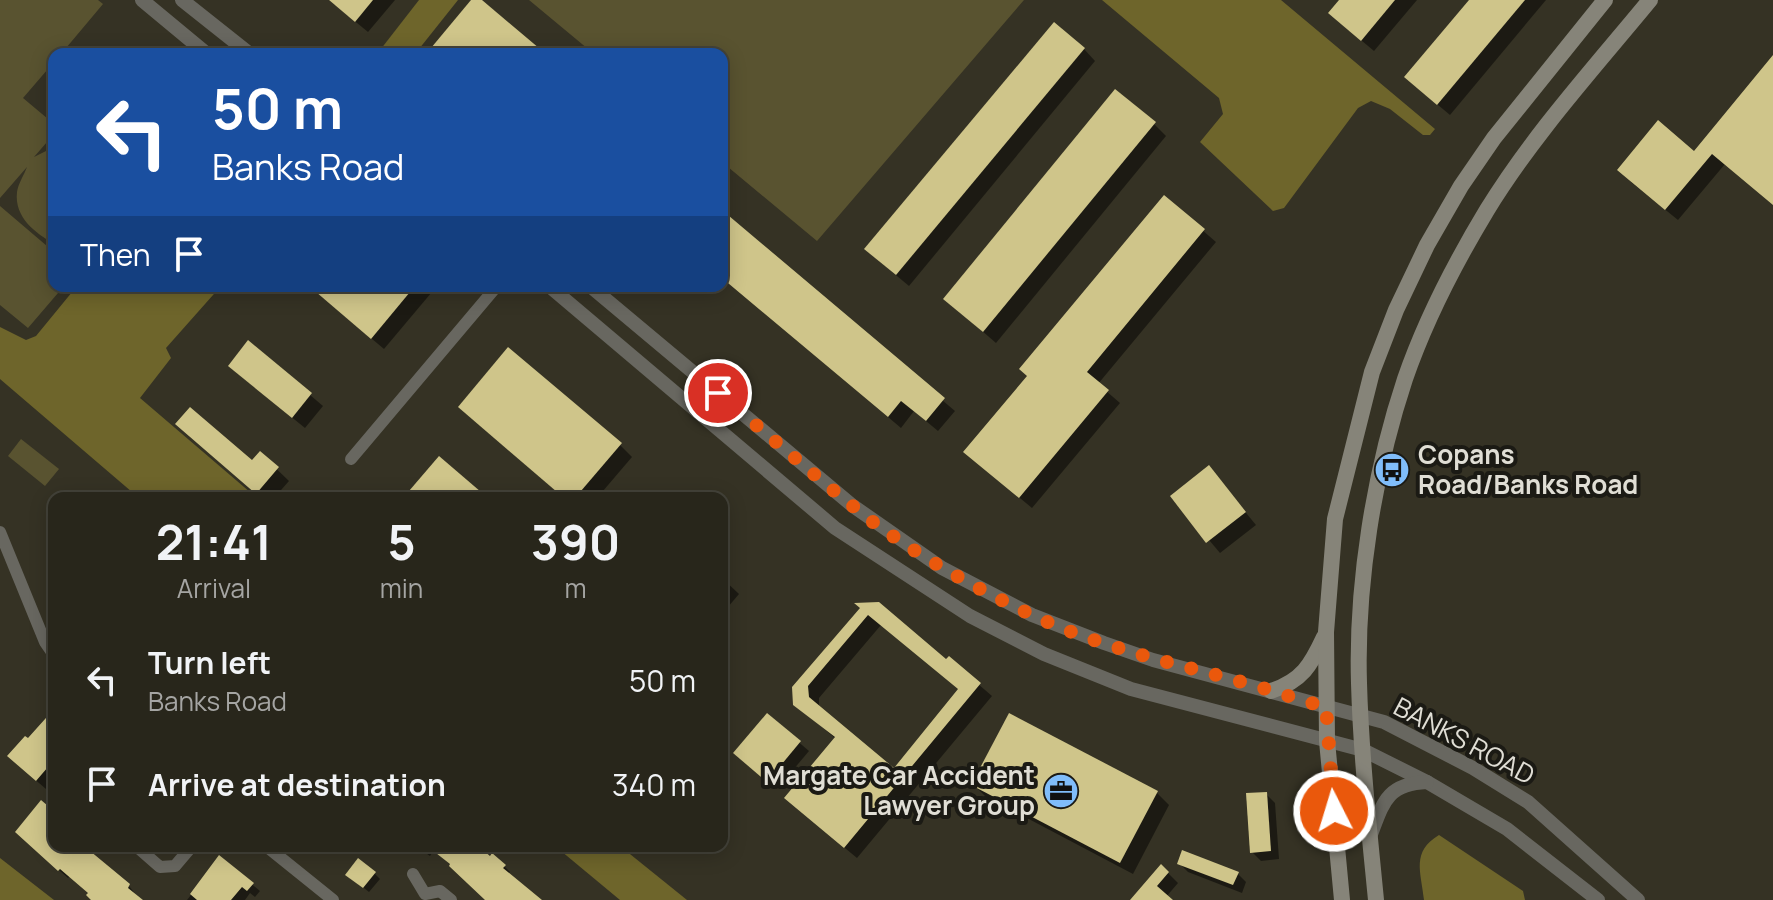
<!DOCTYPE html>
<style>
body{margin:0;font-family:Manrope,sans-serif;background:#343228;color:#f1f3f6;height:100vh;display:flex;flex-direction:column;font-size:30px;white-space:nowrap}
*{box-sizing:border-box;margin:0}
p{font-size:26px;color:#a5a5a3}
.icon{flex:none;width:44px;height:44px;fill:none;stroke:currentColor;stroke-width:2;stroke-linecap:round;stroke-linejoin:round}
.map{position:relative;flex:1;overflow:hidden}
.panel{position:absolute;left:48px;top:492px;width:680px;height:360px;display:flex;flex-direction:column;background:#28261b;border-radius:16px;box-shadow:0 4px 20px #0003,0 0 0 2px #44433a}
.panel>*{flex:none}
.top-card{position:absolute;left:48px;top:48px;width:680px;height:244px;border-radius:16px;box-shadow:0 4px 20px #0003,0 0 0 2px #44433a;background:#1a4fa0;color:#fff;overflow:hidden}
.pin{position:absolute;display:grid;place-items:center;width:68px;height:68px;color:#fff;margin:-34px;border:4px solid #fff;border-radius:50%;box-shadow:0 2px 8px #0007}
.me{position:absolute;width:88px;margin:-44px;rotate:355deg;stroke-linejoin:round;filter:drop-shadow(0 0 6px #0008)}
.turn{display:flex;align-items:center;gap:28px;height:168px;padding:0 32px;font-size:36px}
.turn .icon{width:104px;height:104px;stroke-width:2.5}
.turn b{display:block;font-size:56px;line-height:68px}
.then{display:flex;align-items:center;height:76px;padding:0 32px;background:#0003;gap:16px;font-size:30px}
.eta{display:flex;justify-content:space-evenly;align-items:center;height:136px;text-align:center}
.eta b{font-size:48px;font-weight:700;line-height:56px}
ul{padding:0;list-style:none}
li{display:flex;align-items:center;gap:24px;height:104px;padding:0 32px}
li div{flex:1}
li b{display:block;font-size:30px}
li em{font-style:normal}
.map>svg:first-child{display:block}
</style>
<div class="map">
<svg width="1773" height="900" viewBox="0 0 1773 900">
<rect width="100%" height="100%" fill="#353224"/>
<g fill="#595330">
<path d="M0,0H98L103,4L61,54H54V62L23,98L54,124V134L34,157L54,147V244C36,233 14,218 17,192C18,184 24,175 27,167L0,198Z"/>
<polygon points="529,0 1024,0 817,241 722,162 722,54 594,54"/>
<polygon points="0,206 54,252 54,286 64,286 28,328 0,305"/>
<polygon points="21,439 59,469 45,486 8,456"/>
</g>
<g fill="#6e652b">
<polygon points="419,0 458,0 415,54 377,54"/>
<polygon points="1102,0 1281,0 1435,129 1430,135 1423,135 1390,109 1371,101 1358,108 1284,208 1273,211 1200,142 1223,114 1219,98"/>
<polygon points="77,286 221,286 166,348 171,358 140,398 257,498 139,498 0,379 0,327 26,340 36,336"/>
<path d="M1439,835L1523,891L1525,900H1424C1421,871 1411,852 1439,835Z"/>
<polygon points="555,846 620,846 687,900 620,900"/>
<polygon points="0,858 54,900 0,900"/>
</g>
<g fill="#0007" fill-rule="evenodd">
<polygon points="329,0 395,0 368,32"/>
<polygon points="1342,0 1417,0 1374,51 1343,25"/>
<polygon points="1472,0 1546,0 1450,115 1419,89"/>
<polygon points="1084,49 1095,61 909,286 879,261"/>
<polygon points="1773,58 1773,204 1725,164 1678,220 1631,182 1694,153"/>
<polygon points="1154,124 1166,136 996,343 945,299"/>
<polygon points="1165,198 1216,242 1098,384 1120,403 1032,508 978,463 1029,377"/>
<polygon points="722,213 955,411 938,431 914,411 901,428 722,277"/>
<polygon points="309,286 437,286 384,349"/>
<polygon points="249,343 323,406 305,428 242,377"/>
<polygon points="460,407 620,445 632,457 597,498 565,498"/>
<polygon points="189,436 252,462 260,453 289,481 274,498 261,498"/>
<polygon points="1209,468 1256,525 1220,553 1172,496"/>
<polygon points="722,578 739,594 722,614"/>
<path d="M862,608L947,662L949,659L992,696L857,858L799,810L836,739L795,704ZM881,625L960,690L894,771L819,708V698Z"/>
<polygon points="767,715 809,751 777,789 745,762"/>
<polygon points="54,722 54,780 46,789 18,765 29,741"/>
<polygon points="973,784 1157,793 1169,805 1133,874 985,796"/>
<polygon points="1266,794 1275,803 1279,859 1261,861 1252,852"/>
<polygon points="54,813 54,846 82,846 129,886 140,900 94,900 90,894 70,876 68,878 26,841"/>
<polygon points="416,846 475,846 504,866 510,872 508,874 539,900 486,900 452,865 434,850 430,856"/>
<polygon points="220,858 260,891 255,897 250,893 245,900 187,900"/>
<polygon points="1179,863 1237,873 1246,882 1242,893 1188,872"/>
<polygon points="374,873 380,879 369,892 354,880"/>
<polygon points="1168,873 1178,883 1166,897 1170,900 1132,900"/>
</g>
<g fill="#cfc58a" fill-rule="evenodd">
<polygon points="329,0 373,0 355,22"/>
<polygon points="471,0 482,0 546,54 426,54"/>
<polygon points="1339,0 1395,0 1361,41 1328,13"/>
<polygon points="1469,0 1525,0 1437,105 1404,77"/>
<polygon points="1054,22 1085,48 896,275 864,249"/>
<polygon points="1773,55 1773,205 1712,154 1665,210 1617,170 1658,120 1694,151"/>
<polygon points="1115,89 1156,122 983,332 943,299"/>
<polygon points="1164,195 1205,229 1087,372 1109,390 1019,498 963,452 1027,376 1019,369"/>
<polygon points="722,210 945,398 926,421 901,401 888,417 722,278"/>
<polygon points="309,286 415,286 371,339"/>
<polygon points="248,340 312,393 292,418 228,366"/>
<polygon points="508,347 622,443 575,498 564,498 458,407"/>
<polygon points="190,407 252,460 260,451 279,467 256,494 175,424"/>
<polygon points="439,456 488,498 417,498 409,491"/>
<polygon points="1209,465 1246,512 1206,543 1170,496"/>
<path d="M879,602L946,659L949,656L981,683L844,848L784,798L835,737L793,705L792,687L860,608L854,603ZM868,615L958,689L894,768L809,697L808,686Z"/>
<polygon points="54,709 54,760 36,781 7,756 25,736 28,738"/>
<polygon points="767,713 801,741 767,782 733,753"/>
<polygon points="1009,713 1158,791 1120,863 971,785"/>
<polygon points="1267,792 1271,851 1250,853 1246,793"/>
<polygon points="41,800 54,811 54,846 84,846 130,884 128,888 143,900 91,900 86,895 88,893 60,869 58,871 15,832"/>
<polygon points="427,846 478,846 490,856 492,853 506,865 503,868 542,900 485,900 449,866 450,864"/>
<polygon points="1182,850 1239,872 1233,885 1177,864"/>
<polygon points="219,855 254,883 247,891 242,887 231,900 197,900 190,894"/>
<polygon points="358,858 376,872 363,888 345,875"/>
<polygon points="1161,864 1169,872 1157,886 1173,900 1130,900"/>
</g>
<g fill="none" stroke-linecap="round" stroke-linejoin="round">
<g stroke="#686760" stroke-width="12">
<polyline points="351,459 497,286"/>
<polyline points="0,532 45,642 54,655"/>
<polyline points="136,846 160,867 175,866 192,846"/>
<polyline points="266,846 333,900"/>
<polyline points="413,874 425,894 440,891 451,900"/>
</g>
<g stroke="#686760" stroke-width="14">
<polyline points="142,0 207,54"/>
<polyline points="182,0 250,54"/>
<polyline points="549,286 835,528 970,616 1044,654 1131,689 1363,750 1427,782 1507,829 1598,900"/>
<polyline points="590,286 853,506 942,568 1032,615 1104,643 1153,660 1384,722 1473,768 1528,802 1638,900"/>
<path d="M1370,837C1383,803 1386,784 1427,782"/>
</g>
<g stroke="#868479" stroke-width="16">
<path d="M1271,691C1302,681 1311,665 1324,637"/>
<polyline points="1342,900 1327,741 1326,632 1335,519 1372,372 1396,310 1427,245 1461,186 1494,138 1605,0"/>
<path d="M1376,900C1369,828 1361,755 1359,683C1356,585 1374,472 1405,379C1425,321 1455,263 1487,210C1533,135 1594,68 1650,0"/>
</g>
</g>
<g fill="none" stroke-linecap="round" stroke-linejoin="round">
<path stroke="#ea580c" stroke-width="14" stroke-dasharray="0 25.2" d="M718,393C770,436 820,481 873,522C922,558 975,588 1030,614C1102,649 1180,664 1256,686C1280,693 1303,701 1326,707L1334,811"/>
</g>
<defs>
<symbol id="bus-disc" viewBox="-11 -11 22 22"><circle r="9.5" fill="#80bdfa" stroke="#1b1a14"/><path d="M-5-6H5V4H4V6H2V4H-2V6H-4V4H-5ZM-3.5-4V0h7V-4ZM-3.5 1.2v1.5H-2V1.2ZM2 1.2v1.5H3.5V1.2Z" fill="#111"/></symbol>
<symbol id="office-disc" viewBox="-11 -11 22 22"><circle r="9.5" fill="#80bdfa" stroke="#1b1a14"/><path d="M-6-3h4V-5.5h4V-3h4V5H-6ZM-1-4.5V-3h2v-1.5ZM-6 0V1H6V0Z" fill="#111"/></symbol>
</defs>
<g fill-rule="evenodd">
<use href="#bus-disc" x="1372" y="450" width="40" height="40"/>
<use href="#office-disc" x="1041" y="771" width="40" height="40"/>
</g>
<g text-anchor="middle" stroke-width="8" stroke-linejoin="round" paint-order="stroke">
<g font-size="26" font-weight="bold" fill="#e0ded5" stroke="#1b1a14" text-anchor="start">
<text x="1418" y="464">Copans<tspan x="1418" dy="30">Road/Banks Road</tspan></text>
<text x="1035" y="785" text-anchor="end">Margate Car Accident<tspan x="1035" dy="30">Lawyer Group</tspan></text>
</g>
<g font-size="26" fill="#e0ded5" stroke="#1b1a14">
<text transform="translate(1464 741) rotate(28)" y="9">BANKS ROAD</text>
</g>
</g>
</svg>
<div class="pin" style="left:718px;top:393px;background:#d93025"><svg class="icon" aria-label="arrive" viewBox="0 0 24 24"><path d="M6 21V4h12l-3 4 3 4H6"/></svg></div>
<svg class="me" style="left:1334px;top:811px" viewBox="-20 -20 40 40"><circle r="17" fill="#ea580c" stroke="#fff" stroke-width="3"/><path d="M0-11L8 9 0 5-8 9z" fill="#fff"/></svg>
<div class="top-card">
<div class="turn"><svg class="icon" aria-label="left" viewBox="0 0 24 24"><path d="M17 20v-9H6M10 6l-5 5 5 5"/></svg><div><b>50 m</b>Banks Road</div></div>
<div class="then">Then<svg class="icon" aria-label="arrive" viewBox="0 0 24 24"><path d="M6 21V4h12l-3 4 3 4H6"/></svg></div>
</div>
<section class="panel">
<div class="eta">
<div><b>21:41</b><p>Arrival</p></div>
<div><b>5</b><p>min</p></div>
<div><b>390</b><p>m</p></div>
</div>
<ul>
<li><svg class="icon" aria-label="left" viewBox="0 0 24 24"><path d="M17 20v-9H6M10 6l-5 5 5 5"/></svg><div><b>Turn left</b><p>Banks Road</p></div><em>50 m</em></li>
<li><svg class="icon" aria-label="arrive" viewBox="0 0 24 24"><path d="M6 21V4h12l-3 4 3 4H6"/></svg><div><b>Arrive at destination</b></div><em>340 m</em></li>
</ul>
</section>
</div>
